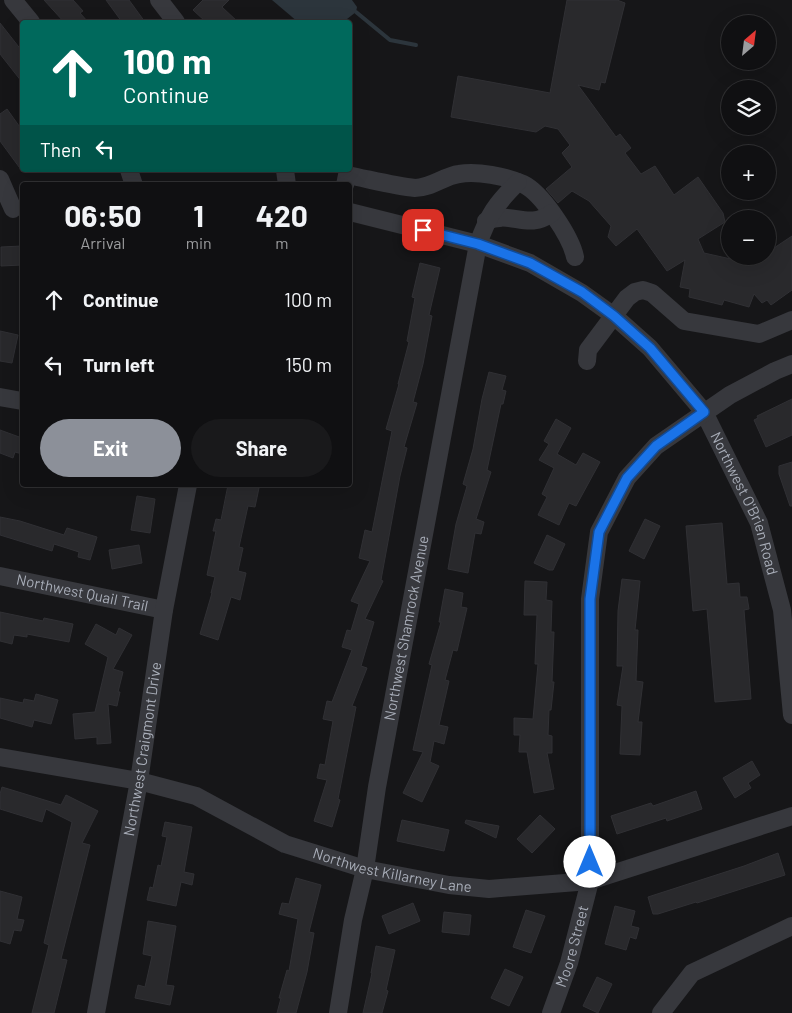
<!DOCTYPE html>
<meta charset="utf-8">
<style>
body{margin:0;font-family:Barlow,sans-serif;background:#19191b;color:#f1f3f6;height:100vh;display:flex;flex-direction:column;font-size:19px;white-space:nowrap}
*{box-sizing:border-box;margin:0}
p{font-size:16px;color:#9c9d9f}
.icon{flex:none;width:28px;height:28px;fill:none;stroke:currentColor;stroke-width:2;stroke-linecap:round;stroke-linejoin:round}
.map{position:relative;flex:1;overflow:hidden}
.side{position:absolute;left:20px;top:182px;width:332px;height:305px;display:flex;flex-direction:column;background:#101012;border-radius:5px;box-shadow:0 5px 20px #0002,0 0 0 1px #303032}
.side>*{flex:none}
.guide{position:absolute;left:20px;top:20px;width:332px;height:152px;border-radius:5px;box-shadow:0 5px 20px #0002,0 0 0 1px #303032;background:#00695c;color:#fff;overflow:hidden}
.needle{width:32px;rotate:28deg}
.controls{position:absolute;left:721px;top:15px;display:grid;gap:10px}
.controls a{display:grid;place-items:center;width:55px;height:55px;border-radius:50%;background:#101012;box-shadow:0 5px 20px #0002,0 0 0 1px #303032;font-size:25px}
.pin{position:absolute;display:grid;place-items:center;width:42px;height:42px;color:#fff;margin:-21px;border-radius:10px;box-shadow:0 2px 8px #0006}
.me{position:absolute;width:55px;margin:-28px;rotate:0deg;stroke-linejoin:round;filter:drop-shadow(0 0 4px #0008)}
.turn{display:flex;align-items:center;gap:18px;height:105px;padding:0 20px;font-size:22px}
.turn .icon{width:65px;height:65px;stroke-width:2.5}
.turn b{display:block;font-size:35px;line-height:42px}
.then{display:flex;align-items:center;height:48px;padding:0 20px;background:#0003;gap:10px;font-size:19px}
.eta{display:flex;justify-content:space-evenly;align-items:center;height:85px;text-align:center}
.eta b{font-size:30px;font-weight:700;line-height:35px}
.cta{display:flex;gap:10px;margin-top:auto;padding:10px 20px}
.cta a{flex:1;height:58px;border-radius:30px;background:#8c9099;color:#fff;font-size:20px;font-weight:700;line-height:58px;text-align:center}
.cta a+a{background:#19191b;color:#f1f3f6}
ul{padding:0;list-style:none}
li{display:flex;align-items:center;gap:15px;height:65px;padding:0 20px}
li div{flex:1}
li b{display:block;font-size:19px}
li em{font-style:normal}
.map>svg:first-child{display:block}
</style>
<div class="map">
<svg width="792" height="1013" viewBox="0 0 792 1013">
<rect width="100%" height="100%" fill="#161618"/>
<polygon fill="#2c353c" points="272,0 352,0 357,7 356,12 347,19 298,22"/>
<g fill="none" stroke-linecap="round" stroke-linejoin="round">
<polyline stroke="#2c353c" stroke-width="4" points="356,12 390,40 416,45"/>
</g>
<g fill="#29292c" stroke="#303034">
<polygon points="44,0 73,0 83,11 80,13 88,22 64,22"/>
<polygon points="106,0 129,0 145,22 122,22"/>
<polygon points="203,0 229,0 222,7 238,22 206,22 193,10"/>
<polygon points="567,0 617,0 625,3 605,83 601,82 599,90 578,85 616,137 620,134 631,148 625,153 641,174 655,166 674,195 698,177 723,213 725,222 698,239 704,253 749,263 761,256 768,256 768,252 792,236 792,290 771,305 767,300 762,303 754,294 749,307 724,300 722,305 689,297 690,289 680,287 685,260 667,271 637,229 616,246 608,237 611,226 589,201 572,191 558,203 546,189 572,167 562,153 570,145 558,129 545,126 536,132 451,117 458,76 550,93"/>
<polygon points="0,23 22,51 22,82 0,54"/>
<polygon points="7,109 22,130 22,171 0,141 0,114"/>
<polygon points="22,246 22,265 1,266 1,247"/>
<polygon points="420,263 440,268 429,315 432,316 423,364 413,402 417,403 404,447 407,448 400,476 381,580 383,581 365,619 374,622 361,666 367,668 352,706 356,707 338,799 340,800 332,827 314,821 327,780 317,778 320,764 325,765 333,721 323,719 327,701 332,702 352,650 342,647 347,630 351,631 359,604 351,601 370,561 359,558 365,530 372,532 392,431 386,429 399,384 398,384 409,342 407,341 415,298 412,297"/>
<polygon points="0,331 18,335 12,363 0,361"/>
<polygon points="489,372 506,376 502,390 506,391 503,404 501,404 487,470 491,472 476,519 484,522 481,534 475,533 468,573 448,569 456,524 467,486 463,484 473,449 482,399"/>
<polygon points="792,399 792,435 766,447 754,420 758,418 757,416"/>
<polygon points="556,419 571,428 557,454 576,465 583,453 600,462 576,506 569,503 559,525 538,515 547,497 542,494 554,468 539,460 549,444 544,441"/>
<polygon points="0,430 22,438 22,454 15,452 13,458 0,453"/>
<polygon points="792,462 792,506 790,506 779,474 779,466"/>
<polygon points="228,485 251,485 251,486 259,488 255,507 248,506 239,547 243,548 238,571 246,573 240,600 231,597 218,640 200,634 212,593 211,593 215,577 207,575 216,531 213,531 216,519 221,520"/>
<polygon points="137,496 155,499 150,533 131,530"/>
<polygon points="0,517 20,521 64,535 67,528 97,537 90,560 78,557 79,552 54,544 52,551 0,535"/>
<polygon points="645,519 660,526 644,559 629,551"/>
<polygon points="722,523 727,584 739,583 740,597 747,597 749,609 744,610 751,699 715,702 707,609 693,611 686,526"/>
<polygon points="547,535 565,544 553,570 549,570 534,563"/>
<polygon points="139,545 142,563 112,569 109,550"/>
<polygon points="622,579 640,581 635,630 638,630 636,681 643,682 638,722 642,722 640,755 620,754 622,706 617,705 623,666 617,666 618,611"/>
<polygon points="525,581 547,582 546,600 552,601 551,632 554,632 552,682 554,682 551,710 549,710 548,735 552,736 552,753 547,753 554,789 534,793 527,752 519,752 520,735 514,735 514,718 533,719 538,664 535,664 537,615 524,615"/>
<polygon points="445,589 463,593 461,607 467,608 457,651 453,650 445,680 449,681 439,725 448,727 444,744 434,741 430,762 439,766 422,802 403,793 423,752 413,750 432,665 429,664 441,622 439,622"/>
<polygon points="0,612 43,621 44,618 73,624 69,642 27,634 27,637 14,635 12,644 0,641"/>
<polygon points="96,624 116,635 119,628 132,635 113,669 123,672 118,692 120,692 117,706 108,704 111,743 97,744 97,737 75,739 73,714 95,712 108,657 85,644"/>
<polygon points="36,694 58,700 51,724 34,720 32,727 0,718 0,698 23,703 24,699 34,701"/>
<polygon points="752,761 760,775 748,783 751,788 735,798 723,778"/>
<polygon points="2,787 61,805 66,795 98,811 82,843 90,845 61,959 67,960 54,1013 32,1013 49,945 44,943 72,822 46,809 42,822 0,809 0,794"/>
<polygon points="696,791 702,809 667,821 666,818 617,834 611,816 651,803 653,806"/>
<polygon points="540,815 555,829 532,853 517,839"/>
<polygon points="402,820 449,830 444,851 397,841"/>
<polygon points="466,820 499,826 496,838 465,823"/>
<polygon points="165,822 192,827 184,872 194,874 192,885 181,882 176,906 147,900 150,887 153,888 158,865 161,866 167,837 162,836"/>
<polygon points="778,853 785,875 697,903 696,902 658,914 653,914 648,897 744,866"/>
<polygon points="296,878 321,885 309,932 314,933 307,972 296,1013 277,1013 281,998 279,998 287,970 289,971 298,919 279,914 282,903 289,904"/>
<polygon points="0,891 22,897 17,919 24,920 21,931 14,930 10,944 0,941"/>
<polygon points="413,903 420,921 389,934 382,916"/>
<polygon points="615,906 635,911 631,926 639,928 636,939 630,937 626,950 605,944"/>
<polygon points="526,910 545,916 531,953 513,947"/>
<polygon points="444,912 471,915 469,935 442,932"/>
<polygon points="148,921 176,926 166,985 174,986 170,1005 135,998 138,985 145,987 152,956 143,954"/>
<polygon points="376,946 395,950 386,990 388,991 382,1013 363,1013 372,973 371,973"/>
<polygon points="505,969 523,977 509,1006 491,998"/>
<polygon points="597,977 612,984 598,1013 583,1006"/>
</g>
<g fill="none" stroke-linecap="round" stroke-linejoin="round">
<g stroke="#37383d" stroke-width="18">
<polyline points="13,0 31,22"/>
<polyline points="159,0 176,22"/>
<polyline points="129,170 134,185"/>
<polyline points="285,170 287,185"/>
<polyline points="0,179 13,209"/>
<path d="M345,185L347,175C368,179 395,186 415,188C431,188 444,176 459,174C477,171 506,176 523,184C542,193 571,237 575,257"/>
<path id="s1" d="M350,212L478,244L530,263L582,293L614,316L650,348L704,412L759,523L782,610L792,715"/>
<path d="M486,221C512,210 527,231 552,213"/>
<polyline points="587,361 588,350 627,298 635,292 643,290 652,293 684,321 759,334 792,320"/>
<polyline points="0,397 22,401"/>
<path id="s2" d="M0,576L164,610"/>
<path id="s3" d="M0,757L139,781L196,796L285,844L365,869L449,885L489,889L590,881L792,816"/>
<path id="s4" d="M96,1013L139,781L164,610L188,485"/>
<path id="s5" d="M338,1013L353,920L365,869L377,787L478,244C489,214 495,205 518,182"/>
<path id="s6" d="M551,1013L569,963L590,881V599L599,532L627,478L656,446L730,395L775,371L792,364"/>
<polyline points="661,1013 692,973 792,926"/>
</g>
</g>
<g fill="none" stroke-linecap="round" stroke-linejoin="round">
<defs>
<polyline id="route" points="423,230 478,244 530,263 582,292 614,316 650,348 704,412 656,446 627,478 599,532 590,599 590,862"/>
</defs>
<use href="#route" stroke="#114b97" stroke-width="12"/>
<use href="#route" stroke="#1a73e8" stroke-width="9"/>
</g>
<g text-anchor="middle" stroke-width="5" stroke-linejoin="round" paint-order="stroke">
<g font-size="15" fill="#a8adb8" stroke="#111113">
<text dy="5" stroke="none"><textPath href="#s1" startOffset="519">Northwest O'Brien Road</textPath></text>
<text dy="5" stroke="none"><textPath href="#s2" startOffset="84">Northwest Quail Trail</textPath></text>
<text dy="5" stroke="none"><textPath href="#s5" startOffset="391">Northwest Shamrock Avenue</textPath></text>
<text dy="5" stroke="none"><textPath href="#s4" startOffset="268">Northwest Craigmont Drive</textPath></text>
<text dy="5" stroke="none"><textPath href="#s3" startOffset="412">Northwest Killarney Lane</textPath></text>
<text dy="5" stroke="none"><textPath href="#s6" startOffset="70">Moore Street</textPath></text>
</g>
</g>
</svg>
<div class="controls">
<a><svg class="needle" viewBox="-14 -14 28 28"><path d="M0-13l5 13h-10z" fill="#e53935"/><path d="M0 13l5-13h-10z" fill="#9c9d9f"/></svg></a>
<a><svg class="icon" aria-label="layers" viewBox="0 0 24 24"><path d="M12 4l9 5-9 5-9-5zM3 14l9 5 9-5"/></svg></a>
<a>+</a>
<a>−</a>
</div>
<div class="pin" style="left:423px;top:230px;background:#d93025"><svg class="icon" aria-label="arrive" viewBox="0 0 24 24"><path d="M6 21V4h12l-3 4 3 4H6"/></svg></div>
<svg class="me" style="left:590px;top:862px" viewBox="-20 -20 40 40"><circle r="19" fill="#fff"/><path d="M0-13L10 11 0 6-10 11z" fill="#1a73e8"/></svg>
<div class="guide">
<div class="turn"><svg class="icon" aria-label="ahead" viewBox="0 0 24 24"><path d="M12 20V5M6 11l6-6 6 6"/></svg><div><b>100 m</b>Continue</div></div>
<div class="then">Then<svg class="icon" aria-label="left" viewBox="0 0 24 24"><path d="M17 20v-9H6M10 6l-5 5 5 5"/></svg></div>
</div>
<section class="side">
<div class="eta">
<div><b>06:50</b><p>Arrival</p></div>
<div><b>1</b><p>min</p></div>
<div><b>420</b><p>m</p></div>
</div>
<ul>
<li><svg class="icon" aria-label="ahead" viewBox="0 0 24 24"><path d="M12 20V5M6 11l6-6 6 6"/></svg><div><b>Continue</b></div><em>100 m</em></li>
<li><svg class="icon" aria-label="left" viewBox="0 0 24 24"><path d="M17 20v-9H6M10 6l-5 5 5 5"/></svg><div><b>Turn left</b></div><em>150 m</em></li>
</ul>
<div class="cta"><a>Exit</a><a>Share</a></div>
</section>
</div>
